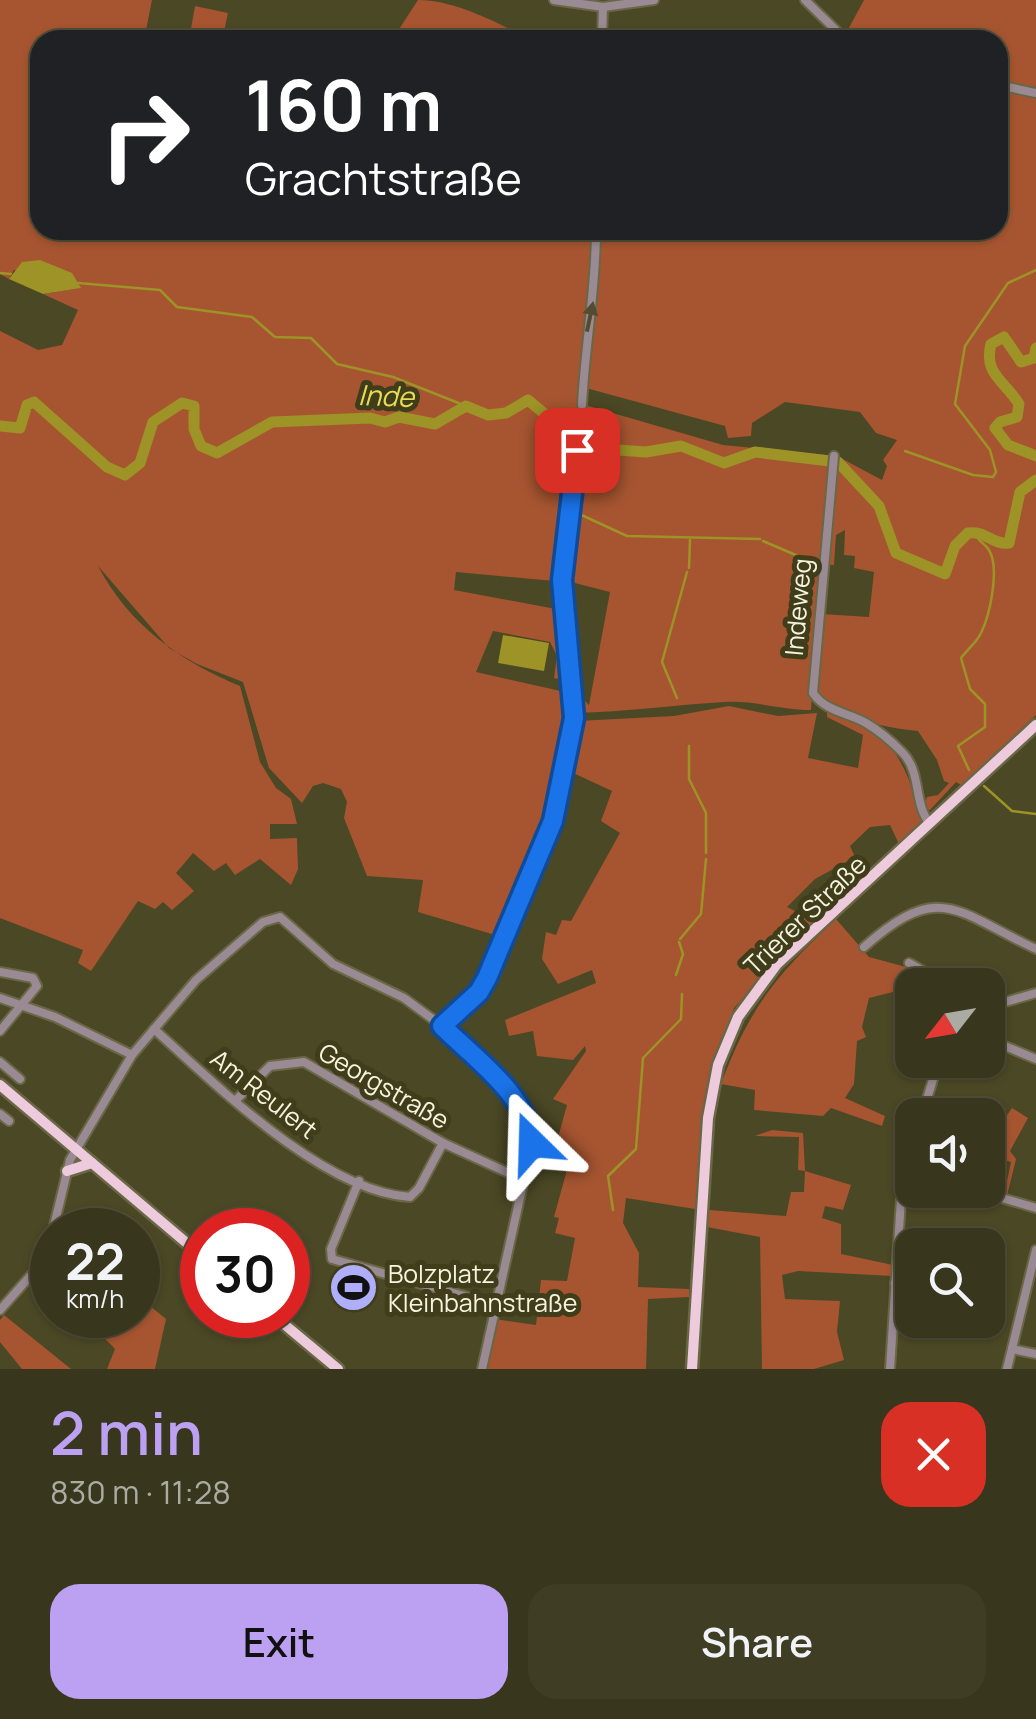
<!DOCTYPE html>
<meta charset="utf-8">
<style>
body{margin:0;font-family:Manrope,sans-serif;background:#3f3e25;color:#f1f3f6;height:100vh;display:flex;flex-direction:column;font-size:38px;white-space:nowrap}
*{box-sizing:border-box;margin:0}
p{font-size:32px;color:#ababa3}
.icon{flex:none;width:55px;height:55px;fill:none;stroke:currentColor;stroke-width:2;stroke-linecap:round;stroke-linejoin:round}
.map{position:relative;height:1369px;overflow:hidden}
.panel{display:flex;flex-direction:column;background:#38361c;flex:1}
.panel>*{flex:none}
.guide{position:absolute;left:30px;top:30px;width:978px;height:210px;border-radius:30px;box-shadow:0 2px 8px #0004,0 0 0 2px #52503b;background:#202124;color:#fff;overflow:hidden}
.needle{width:65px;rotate:239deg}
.fabs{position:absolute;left:895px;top:968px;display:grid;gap:20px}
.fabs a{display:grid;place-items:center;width:110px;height:110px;border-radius:20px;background:#38361c;box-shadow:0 2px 8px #0004,0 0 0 2px #52503b;font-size:50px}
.speed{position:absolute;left:30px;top:1208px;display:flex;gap:20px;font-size:50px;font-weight:700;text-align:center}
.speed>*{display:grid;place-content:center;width:130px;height:130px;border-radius:50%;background:#38361c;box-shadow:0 2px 8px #0004,0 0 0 2px #52503b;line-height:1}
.speed small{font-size:25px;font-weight:400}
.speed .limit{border:15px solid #d22;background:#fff;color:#111}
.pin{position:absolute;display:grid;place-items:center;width:85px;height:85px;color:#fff;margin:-42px;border-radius:20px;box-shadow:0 5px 15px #0006}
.me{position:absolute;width:110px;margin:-55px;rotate:338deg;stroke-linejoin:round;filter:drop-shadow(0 0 8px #0008)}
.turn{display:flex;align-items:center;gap:35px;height:210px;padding:0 50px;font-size:45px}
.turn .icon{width:130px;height:130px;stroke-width:2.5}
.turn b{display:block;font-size:70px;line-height:85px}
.round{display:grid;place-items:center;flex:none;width:105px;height:105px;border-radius:30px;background:#3f3e25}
.head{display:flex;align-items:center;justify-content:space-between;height:170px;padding:0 50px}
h1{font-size:60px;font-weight:600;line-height:75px;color:#bca0f2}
.primary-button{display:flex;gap:20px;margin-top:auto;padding:20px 50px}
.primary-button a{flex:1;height:115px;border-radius:30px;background:#bca0f2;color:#111;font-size:40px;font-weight:600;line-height:115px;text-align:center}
.primary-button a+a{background:#3f3e25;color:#f1f3f6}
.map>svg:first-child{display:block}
</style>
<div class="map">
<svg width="1036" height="1369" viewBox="0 0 1036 1369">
<rect width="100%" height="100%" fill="#4b4825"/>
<g fill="#a65530" fill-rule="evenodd">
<path d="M0,0H152L145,35L183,40H40V230H998V40H853L845,35L864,0H1036V715L963,786L956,782L930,810L923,809L927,797L938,795L949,783L944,781L937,760L918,731C884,728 842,718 816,693L822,614L869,617L874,572L854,568L855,556L844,555L845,530L836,535L834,565L824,564L821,556L811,710C782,710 753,700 725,702C674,705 626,712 575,713L565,582L456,572L454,590L561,610L564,680L554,678L557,656L550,642L493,631L476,672L565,692L569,718L564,752L556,751L553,779L561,781L552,821L502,937L418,912L423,880L367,876L344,818L347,802L341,789L323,783L313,786L302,803L269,768L243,682L197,664L169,648L98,566C129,625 180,661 240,686L260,762L276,788L291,799L297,824H270V839L297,838L298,869L291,885L260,859L235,875L226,863L214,871L193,853L176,873L194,891L172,910L163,902L155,909L138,901L91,971L78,963L83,950L0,918V331L38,350L62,345L78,310L43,294L80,288L14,270L9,279L0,274ZM586,388L725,426L728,438L751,436L752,423L785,402L860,412L876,433L897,440L883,460L887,466L882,480L837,456L723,445L585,405ZM571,582L610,592L589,705L584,700Z"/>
<path d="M418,0C457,0 498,24 533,40H392Z"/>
<polygon points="195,6 228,13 222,40 189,40"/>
<path d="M729,706L778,716L817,713L808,758L858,768L863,735L827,717V712C887,716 911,772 922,823L899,844L890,825L870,827L850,846L855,857L815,879L787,907L815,921L734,1008L711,1073L695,1209L626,1198L623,1223L639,1253L638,1287L689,1289V1297L648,1299L646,1369H488L494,1319L536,1325L541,1280L567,1281L575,1238L555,1233L559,1218L554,1217L573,1148L557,1141L567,1105L553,1099L586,1051L585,1046L573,1060L537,1056L533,1031L509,1036L505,1020L596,983L592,970L558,984L542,959L546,932L556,935L562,920L571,921L620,833L601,821L612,791L569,771L577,721L674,716Z"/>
<path d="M836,919L869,957L906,967L901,990L869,998L862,1027L866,1037L857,1041L854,1084L845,1098L885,1116L882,1126L831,1108L823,1116L754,1110L755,1090L721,1084C750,1006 777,975 836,919Z"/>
<polygon points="1012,1108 1028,1118 1010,1151 1016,1159 1007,1196 1004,1196 1011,1162 988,1155 988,1121 1000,1125"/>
<polygon points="772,1130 803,1133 805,1171 851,1185 843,1210 825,1206 822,1218 841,1224 841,1254 893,1265 892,1276 798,1271 782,1275 785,1299 840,1301 837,1332 844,1360 814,1369 762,1369 760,1237 707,1227 709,1210 786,1216 791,1192 804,1192 805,1171 798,1170 799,1137 755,1136"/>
<polygon points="138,1269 158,1282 150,1306 166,1319 155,1369 107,1369 115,1349 87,1320 90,1315 138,1315"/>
<polygon points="4,1315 71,1369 22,1369 0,1342 0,1320"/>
</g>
<g fill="#9d9326">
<polygon points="40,260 72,273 81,288 43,294 9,279 22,262"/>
<polygon points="503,635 549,643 544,671 498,663"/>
</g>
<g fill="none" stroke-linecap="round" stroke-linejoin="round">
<g stroke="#9d9326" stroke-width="2.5">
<polyline points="0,273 11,274"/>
<polyline points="78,283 160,290 177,307 252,317 275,337 311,338 337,364 393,377 466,406"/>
<polyline points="905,451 973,475 993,477 996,472 990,450 955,404 965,346 1008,283 1036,270"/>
<polyline points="575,512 627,536 760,539"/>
<polyline points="763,541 819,565"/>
<polyline points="689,568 690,540"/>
<polyline points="677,698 662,662 687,572"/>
<polyline points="689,746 689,779 706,813 706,853"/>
<path d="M969,770L958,746L985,727V704L970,689L961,658C967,650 977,642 981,633C990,615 1000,568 989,550C984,542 978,543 975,532"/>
<polyline points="984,786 1012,811 1036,814"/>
<polyline points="680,939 701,914 706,859"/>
<polyline points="676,975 683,954 679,942"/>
<polyline points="613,1210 608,1176 636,1149 643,1058 681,1019 682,994"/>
</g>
<g stroke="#9d9326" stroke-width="11">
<path d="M1036,348L1034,358L1021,362L1004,337L991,344C983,374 1005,381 1019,404L1017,417L1000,422L995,428L1008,445L1036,456"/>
<path d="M0,426L20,428L27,405L34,402L107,467L125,475L140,463L153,422L182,403L194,406V429L201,446L217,453L272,422L370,418L385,422L399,417L435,424L466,406L488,415L506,413L528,400L558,425L618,450L646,452L681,446L724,463L755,452L838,462L879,506L896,553L945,574L955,546L968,533C985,530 994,546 1009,543L1020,492L1036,480"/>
</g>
<defs>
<g id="minor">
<polyline points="554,0 603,7 654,0"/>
<polyline points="805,0 846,40"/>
<polyline points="602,40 603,7"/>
<polyline points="998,85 1036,93"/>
<path d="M582,405C585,346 596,289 596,230"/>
<path d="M834,456L813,693C826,712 847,712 866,723C878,730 892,742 902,752C922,772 913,803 930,824"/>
<path d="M864,947C940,880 955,911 1036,949"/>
<polyline points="909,963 948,985"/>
<polyline points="0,972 33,978 37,986 0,1031"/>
<polyline points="0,998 55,1017 132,1055"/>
<polyline points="988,1007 1036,993"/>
<polyline points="442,1026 479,992 487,977 553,821 573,718 562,580 577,450"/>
<path d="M154,1029C215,1084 324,1192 410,1197L419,1188L443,1143"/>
<polyline points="988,1039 1036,1059"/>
<polyline points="0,1062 20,1079"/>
<polyline points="235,1101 270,1066 304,1062 443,1143 522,1179"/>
<polyline points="0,1114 9,1121"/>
<polyline points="922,1115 939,1060"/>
<polyline points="359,1181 331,1249 332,1259 493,1304"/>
<polyline points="975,1190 1036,1208"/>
<polyline points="53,1230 70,1160 132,1055 196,980 263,922 280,917 333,964 404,998 442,1026 515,1100 527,1120 532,1143 482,1369"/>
<polyline points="895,1283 912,1284"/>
<polyline points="0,1310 40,1265 52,1233"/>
<polyline points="949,1320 950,1328 963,1332"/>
<polyline points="1012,1349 1036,1354"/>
<polyline points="890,1369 902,1184 912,1145"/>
<polyline points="1007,1369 1036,1250"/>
</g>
<g id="major">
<polyline points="0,1085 202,1256"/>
<polyline points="67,1171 92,1163"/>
<polyline points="273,1315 338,1369"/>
<polyline points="692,1369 708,1118 718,1065 738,1017 777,964 1036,725"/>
</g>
</defs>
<use href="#minor" stroke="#6a6746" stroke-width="12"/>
<use href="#major" stroke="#6a6746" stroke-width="15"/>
<use href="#minor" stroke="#9a8a93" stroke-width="8"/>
<use href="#major" stroke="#edcbdd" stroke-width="10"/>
</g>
<defs><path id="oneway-solid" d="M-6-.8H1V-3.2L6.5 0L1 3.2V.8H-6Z" transform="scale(2.5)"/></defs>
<use fill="#524c32" href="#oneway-solid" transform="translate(590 317) rotate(-78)"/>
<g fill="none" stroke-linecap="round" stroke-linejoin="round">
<defs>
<path id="route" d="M532,1143C527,1094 475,1059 442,1026L479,992L487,978L553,821L574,718L562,580L577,450"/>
</defs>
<use href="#route" stroke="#114b97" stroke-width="25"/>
<use href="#route" stroke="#1a73e8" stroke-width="18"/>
</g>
<defs>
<symbol id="stadium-disc" viewBox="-11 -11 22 22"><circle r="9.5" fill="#afaefa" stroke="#403d1a"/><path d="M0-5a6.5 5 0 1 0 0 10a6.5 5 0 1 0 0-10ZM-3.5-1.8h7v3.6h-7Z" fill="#111"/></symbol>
</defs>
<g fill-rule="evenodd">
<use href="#stadium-disc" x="326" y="1260" width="55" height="55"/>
</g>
<g text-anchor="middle" stroke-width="10" stroke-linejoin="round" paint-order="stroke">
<g font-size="25" fill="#f5f4df" stroke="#403d1a">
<text transform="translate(798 607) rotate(-85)" y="9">Indeweg</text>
<text transform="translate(805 915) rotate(-44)" y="9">Trierer Straße</text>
<text transform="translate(384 1086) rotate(30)" y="9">Georgstraße</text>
<text transform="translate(264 1094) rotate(38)" y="9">Am Reulert</text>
</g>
<g font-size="25" fill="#f5f4df" stroke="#403d1a" text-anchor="start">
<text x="388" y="1283">Bolzplatz<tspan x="388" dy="29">Kleinbahnstraße</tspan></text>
</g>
<g font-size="28" font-style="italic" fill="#e9dc54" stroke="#403d1a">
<text transform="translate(386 396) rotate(2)" y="10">Inde</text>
</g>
</g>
</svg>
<div class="fabs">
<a><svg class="needle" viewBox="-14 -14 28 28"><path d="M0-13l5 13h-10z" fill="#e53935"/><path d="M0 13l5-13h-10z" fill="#ababa3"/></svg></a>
<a><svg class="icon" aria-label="sound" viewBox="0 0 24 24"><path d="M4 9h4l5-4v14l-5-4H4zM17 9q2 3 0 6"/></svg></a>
<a><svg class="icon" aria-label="search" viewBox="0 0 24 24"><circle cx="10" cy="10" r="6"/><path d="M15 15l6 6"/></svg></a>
</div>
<div class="speed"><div>22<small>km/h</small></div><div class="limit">30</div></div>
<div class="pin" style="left:577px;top:450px;background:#d93025"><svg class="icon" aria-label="arrive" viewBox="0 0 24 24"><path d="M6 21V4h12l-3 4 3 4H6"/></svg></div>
<svg class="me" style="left:532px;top:1143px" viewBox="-20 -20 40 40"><path d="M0-17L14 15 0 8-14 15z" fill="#1a73e8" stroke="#fff" stroke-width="4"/></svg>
<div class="guide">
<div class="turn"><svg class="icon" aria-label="right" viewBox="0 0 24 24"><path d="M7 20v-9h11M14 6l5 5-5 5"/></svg><div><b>160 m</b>Grachtstraße</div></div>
</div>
</div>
<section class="panel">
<div class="head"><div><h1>2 min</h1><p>830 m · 11:28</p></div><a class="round" style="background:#d93025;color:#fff"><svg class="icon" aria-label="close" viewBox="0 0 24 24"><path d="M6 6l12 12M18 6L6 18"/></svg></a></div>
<div class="primary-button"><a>Exit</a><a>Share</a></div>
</section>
